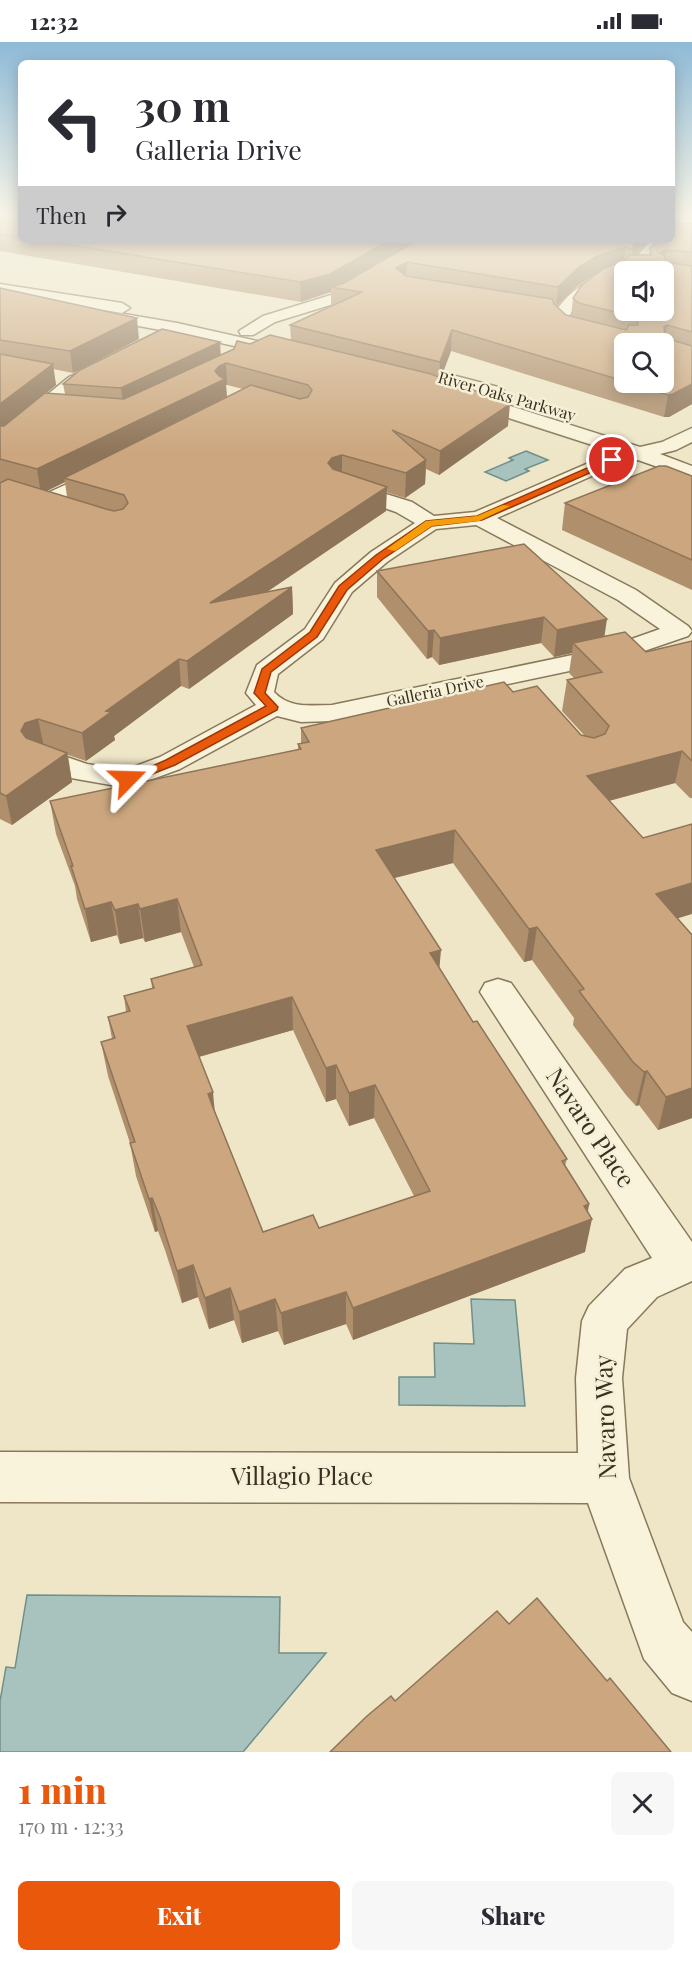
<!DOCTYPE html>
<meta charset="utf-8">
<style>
body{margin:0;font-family:"Playfair Display",serif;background:#f7f7f7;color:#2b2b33;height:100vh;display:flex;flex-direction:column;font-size:22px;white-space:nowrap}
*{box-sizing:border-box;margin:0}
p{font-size:20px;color:#7c7c81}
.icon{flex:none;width:33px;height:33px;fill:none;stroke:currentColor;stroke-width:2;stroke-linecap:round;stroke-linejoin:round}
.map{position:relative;height:1710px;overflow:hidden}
.sheet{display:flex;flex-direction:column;background:#fff;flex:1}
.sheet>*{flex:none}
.top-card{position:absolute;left:18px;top:18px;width:657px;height:183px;border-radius:9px;box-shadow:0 3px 15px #0003;background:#fff;color:#2b2b33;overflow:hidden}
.buttons{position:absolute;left:614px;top:219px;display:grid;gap:12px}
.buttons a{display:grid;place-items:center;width:60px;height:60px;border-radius:9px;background:#fff;box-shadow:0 3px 15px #0003;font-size:30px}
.pin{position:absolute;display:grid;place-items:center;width:51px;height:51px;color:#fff;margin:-26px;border:3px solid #fff;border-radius:50%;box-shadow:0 2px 6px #0007}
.me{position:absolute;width:66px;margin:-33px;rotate:68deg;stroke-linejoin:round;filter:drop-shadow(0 0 4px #0008)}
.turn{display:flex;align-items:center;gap:21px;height:126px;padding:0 18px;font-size:27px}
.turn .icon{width:78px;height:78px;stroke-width:2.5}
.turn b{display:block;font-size:42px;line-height:51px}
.then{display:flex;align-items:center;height:57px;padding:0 18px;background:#0003;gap:12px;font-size:22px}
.round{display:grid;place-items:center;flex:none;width:63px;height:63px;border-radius:9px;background:#f7f7f7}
.overview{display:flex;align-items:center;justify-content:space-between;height:102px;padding:0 18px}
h1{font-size:36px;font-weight:800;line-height:45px;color:#ea580c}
.button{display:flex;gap:12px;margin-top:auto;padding:12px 18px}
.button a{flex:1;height:69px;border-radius:9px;background:#ea580c;color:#fff;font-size:24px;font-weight:800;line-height:69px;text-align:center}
.button a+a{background:#f7f7f7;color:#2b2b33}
.status{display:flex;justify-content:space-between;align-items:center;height:42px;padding:0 30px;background:#fff;direction:ltr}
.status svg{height:16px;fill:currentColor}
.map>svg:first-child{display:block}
</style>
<div class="status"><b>12:32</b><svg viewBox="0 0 49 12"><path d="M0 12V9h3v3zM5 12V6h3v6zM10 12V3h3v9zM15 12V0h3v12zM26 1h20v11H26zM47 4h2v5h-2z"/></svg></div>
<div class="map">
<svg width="692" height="1710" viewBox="0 0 692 1710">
<rect width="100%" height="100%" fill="#eee6c7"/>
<g fill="#a8c2bd" stroke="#6f908b" stroke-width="1.5">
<polygon points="526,409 548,418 525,427 529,429 506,439 485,430 513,418 509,416"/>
<polygon points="471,1257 515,1258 525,1364 399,1363 399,1335 435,1335 434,1301 474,1302"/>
<polygon points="27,1553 280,1555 279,1611 326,1611 243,1710 0,1710 0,1659 6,1625 15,1626"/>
</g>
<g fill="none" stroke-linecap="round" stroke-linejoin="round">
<defs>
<g id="minor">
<polygon points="426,198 443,198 343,259 275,280 253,293 241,293 239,289 263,274 331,253"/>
<path d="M624,226L631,230H624V234C602,239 577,256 568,277L576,283L632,298L634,302H624V307C601,301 566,298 551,278C565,249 594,232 624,226Z"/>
<polygon points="0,242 122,261 130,266 122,271 0,252"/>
<polygon points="95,267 177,281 288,306 291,310 288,314 282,315 177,291 89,275 87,272"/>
<polygon points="398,319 502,346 505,350 502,354 496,356 392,328 389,324 392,320"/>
<polygon points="101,320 107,321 110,325 107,329 81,343 7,405 0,407 0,391 69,335"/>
<path d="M466,350L640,405L662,400L692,386V400L676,408L660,412L692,424V437L638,418L619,422L497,476L636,548L688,584L692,589L688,594L612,620L332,679L301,680L277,674L180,727L128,746L71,736L33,722L29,716L33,710L43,707L87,722L125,728L160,715L256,663L246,651L257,623L305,587L335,541L371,510L415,481L396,470L336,449L332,445L336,441L343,439L350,441L412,460L434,474L475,470L605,414L617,411L459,360L457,356L459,352ZM476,483L618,558L660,587L606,606L332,663C310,663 290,667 274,650L278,632L323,597L352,550L387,520L436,487Z"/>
<polygon points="106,424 113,426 116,430 113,434 51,467 43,468 0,455 0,442 41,454"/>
<polygon points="498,937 511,941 692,1200 692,1239 657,1255 627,1287 622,1336 629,1436 683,1580 692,1590 692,1659 672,1651 644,1617 588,1461 0,1460 0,1410 578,1411 576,1336 582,1279 589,1264 625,1227 652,1216 480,950 485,941"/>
</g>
</defs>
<use href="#minor" stroke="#89795c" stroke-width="3"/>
<use href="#minor" fill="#f8f3da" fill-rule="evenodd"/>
</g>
<g fill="#af8f6c" fill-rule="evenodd">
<path d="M0,173H21V198H651L638,213H649L650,207L692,182V362L669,375H664L451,309L441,336L508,384L439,433L426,427L425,442L405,456L386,450V469L267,550L292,545L293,572L189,647L181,644L114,694L115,698L86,719L68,713L72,740L12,783L0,777V246L139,297L73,331L53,327L56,343L46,351L65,352L63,342L221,313L250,302L291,298L290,283L331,265V250L301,260L0,209ZM595,233L573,256L571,274L566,273L556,265L577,244ZM624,302L663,340H624ZM226,343H227L243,347L227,355ZM65,440L67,455L46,449Z"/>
<polygon points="692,434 692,548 562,488 565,461"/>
<path d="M524,502L604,594L646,610L692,599V756H690L675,741L609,759L677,876L692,893V1076L658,1088L639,1063L636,1064L626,1053L573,983L574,976L532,918L524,920L453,821L394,836L439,926L473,980L567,1117L565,1124L589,1162L588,1170L585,1210L353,1298L346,1282L284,1303L278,1289L242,1301L234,1278L209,1287L198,1255L182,1261L165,1208L158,1189L155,1190L136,1134L130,1101L108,1034L101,1000L112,997L108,975L126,970L124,954L152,946L151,937L194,925L181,890L145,900L143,896L120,902L117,893L91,900L77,857L75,844L56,792L50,759L298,708V702H301V686L513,650L581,693H584L562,669L567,638L574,636L569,631L572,611L554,615L541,601L439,623L432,615L427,617L377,555V529ZM293,988L326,1060L336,1057L349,1084L374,1076L414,1154L319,1186L263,1190L215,1070L199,1015Z"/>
</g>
<g fill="#8e7458">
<polygon points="390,198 422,198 338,246 331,245 331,250 301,260 300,240"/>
<polygon points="638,198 651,198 631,221 630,227 632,208 634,202"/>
<polygon points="626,205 623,224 594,233 577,244 556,265 558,245 579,225 597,214"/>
<polygon points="666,208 663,227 660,211"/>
<polygon points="407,220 406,239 396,226"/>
<polygon points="137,276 139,297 73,331 70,309"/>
<polygon points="667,283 664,304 664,285"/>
<polygon points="452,288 451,309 439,341 440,320"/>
<polygon points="220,300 221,316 123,363 121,346"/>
<polygon points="226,321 227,343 226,343 227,359 64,436 65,440 41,452 37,427 219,324"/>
<polygon points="53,322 56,343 0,388 0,362"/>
<polygon points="692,342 692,362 669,375 664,375 668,353"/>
<polygon points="510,362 508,384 439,433 440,409"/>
<polygon points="342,413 342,437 328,421 332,416"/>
<polygon points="426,418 425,442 405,456 406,431"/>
<polygon points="387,445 386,469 212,587 210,561"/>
<polygon points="292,545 293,572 189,647 187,619"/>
<polygon points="544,575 541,601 439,623 440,596"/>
<polygon points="607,577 603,604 573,601 572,611 554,615 557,588"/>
<polygon points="434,588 432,615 427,617 428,589"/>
<polygon points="179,617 181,644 114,694 115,698 86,719 82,691 106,669"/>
<polygon points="38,677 44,705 31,709 21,689 25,681"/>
<polygon points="682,709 675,741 582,766 587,734"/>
<polygon points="67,711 72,740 12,783 6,754"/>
<polygon points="455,788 453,821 375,841 376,808"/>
<polygon points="692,841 692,872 649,885 656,852"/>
<polygon points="177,857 181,890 145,900 140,867"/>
<polygon points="111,860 117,893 91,900 85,867"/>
<polygon points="138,862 143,896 120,902 115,868"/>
<polygon points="537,885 532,918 524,920 529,887"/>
<polygon points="441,908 438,942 430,911"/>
<polygon points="292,955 293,988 191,1017 187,984"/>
<polygon points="336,1023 336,1057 326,1060 326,1026"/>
<polygon points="647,1029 639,1063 636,1064 644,1030"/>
<polygon points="375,1043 374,1076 349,1084 349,1051"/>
<polygon points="692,1046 692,1076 658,1088 666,1055"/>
<polygon points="213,1050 216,1084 208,1052"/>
<polygon points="152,1156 158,1189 155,1190 149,1157"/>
<polygon points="589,1162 585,1180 592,1177 585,1210 353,1298 353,1266"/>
<polygon points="193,1223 198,1255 182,1261 177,1229"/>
<polygon points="230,1246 234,1278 209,1287 205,1256"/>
<polygon points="346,1250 346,1282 284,1303 281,1271"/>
<polygon points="275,1257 278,1289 242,1301 239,1270"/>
</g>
<g fill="#cba67e" stroke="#8e7458" stroke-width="1.5" fill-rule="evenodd">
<polygon points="0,173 21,173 21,195 0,192"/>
<path d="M672,180L692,182V210L666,208L660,211L664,213L666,220L692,224V290L667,283L664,285L665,296L692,304V342L673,352L668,353L627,340H663V302H624V339L452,288L440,320L290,283L362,250L331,245L344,241L418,198H638L634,202L632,208L626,205L597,214L579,225L558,245L407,220L396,226L406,234L552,257L554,262L566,273L626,288L629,283H638L636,275L579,261L573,256L581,244L603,227L627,217L629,213H651L650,207L657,198H672ZM624,230H663V268H624Z"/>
<polygon points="40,198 390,198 330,232 300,240"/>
<polygon points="0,246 137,276 70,309 0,298"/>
<polygon points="162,287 220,300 121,346 63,342 80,328"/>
<polygon points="270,293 431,332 510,362 440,409 392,388 426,418 406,431 342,413 332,416 328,421 333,427 387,445 210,561 292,545 187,619 179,617 106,669 111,670 82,691 38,677 25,681 21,689 26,696 67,711 6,754 0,751 0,441 8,437 106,467 114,469 123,467 128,461 124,453 64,436 251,343 300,357 308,355 312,348 308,343 226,321 219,324 215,329 219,334 225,337 37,427 0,417 0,384 4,384 45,351 124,357 234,307 237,299 250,302"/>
<polygon points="0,312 53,322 0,362"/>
<polygon points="659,424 666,424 692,434 692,518 565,461"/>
<polygon points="524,502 607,577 557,588 544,575 440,596 434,588 428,589 377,529"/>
<path d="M625,590L646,610L692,599V719L682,709L587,734L643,796L692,782V841L656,852L692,893V1046L666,1055L647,1029L644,1030L633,1020L579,949L584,947L537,885L529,887L455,788L376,808L441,908L430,911L473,980L477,979L567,1117L562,1119L589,1162L584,1164L592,1177L353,1266L346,1250L281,1271L275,1257L239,1270L230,1246L205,1256L193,1223L177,1229L160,1175L152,1156L149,1157L130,1101L135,1100L101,1000L115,996L108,975L130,969L124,954L154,946L151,937L202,923L177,857L140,867L138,862L115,868L111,860L85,867L71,824H73L50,759L301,707L298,702L309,700L301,686L504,640L513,650L537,644L581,693L594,696L605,692L609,684L567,638L602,630L573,601ZM292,955L326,1026L336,1023L349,1051L375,1043L430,1149L319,1186L313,1173L263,1190L212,1063L208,1052L213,1050L187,984Z"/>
<polygon points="537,1556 607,1639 610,1636 671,1710 330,1710 367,1674 391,1654 395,1659 497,1569 509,1582"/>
</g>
<linearGradient id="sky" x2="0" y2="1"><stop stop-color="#8ebad7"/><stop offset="0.42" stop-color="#f7f4e6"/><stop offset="1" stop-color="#f7f4e6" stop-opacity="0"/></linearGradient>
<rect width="692" height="412" fill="url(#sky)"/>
<polygon fill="#ea580c" stroke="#983908" stroke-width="1.5" points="612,415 616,418 615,420 482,478 432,484 383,517 347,548 317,595 271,630 265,651 278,665 277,668 175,723 132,740 128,741 122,737 166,718 266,664 254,651 262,627 310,590 339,544 376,513 426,479 477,474"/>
<polygon fill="#f59e0b" points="503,463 510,464 479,479 432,484 395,509 387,507 426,479 477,474"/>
<g text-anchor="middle" stroke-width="5" stroke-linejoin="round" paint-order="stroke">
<g font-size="16" fill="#3a2f20" stroke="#f5f0d7">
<text transform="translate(507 354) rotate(16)" y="6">River Oaks Parkway</text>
<text transform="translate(435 649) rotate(-12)" y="6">Galleria Drive</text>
</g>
<g font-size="24" fill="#3a2f20" stroke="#f5f0d7">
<text transform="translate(590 1086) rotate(56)" y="8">Navaro Place</text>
<text transform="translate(606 1375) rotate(-92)" y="8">Navaro Way</text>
<text x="302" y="1443">Villagio Place</text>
</g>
</g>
</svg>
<div class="buttons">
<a><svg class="icon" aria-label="sound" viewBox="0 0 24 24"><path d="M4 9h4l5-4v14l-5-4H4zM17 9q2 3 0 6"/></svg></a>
<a><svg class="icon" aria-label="search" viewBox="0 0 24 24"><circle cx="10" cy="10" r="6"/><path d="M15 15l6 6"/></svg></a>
</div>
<div class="pin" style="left:612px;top:418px;background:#d93025"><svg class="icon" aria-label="arrive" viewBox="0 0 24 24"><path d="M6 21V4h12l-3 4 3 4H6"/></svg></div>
<svg class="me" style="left:128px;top:737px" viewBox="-20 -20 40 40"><path d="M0-17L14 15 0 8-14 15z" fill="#ea580c" stroke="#fff" stroke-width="4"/></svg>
<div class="top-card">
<div class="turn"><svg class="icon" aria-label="left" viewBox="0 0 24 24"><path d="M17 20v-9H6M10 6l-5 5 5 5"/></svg><div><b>30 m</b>Galleria Drive</div></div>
<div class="then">Then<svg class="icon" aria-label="right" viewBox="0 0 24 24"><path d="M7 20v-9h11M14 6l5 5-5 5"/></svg></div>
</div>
</div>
<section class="sheet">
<div class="overview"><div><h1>1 min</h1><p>170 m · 12:33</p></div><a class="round"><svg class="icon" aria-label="close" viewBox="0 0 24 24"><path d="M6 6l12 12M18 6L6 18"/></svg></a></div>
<div class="button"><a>Exit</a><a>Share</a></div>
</section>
